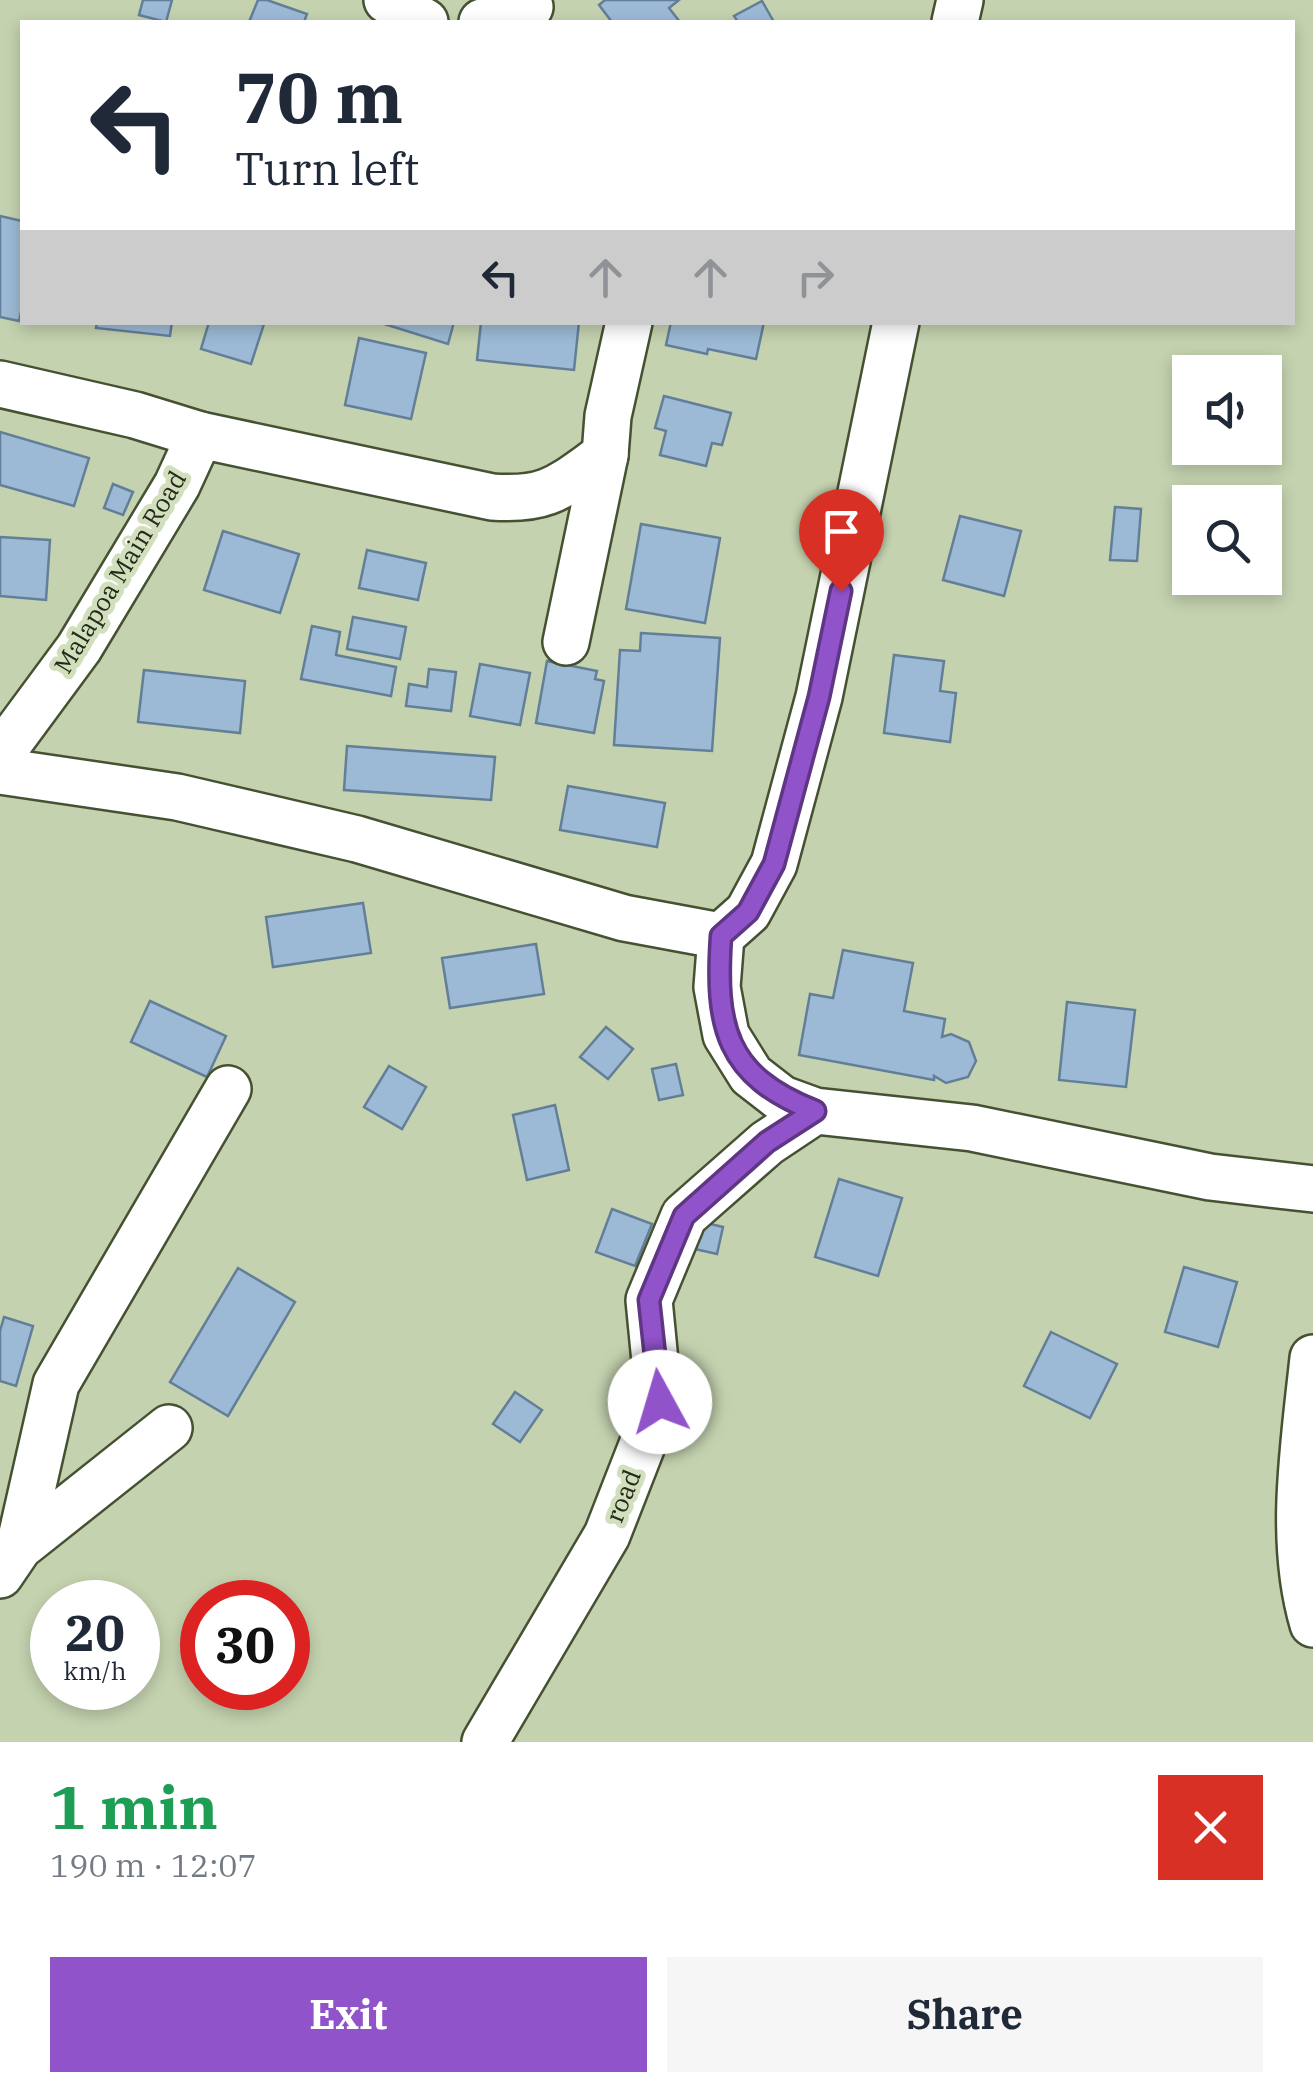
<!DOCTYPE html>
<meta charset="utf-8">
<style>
body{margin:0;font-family:"IBM Plex Serif",serif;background:#f6f6f7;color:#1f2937;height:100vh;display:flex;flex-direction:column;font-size:38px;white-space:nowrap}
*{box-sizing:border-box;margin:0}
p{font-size:32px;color:#747a83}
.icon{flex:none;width:55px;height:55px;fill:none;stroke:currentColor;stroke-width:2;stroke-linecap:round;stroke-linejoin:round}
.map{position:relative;height:1742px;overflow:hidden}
.details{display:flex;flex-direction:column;background:#fff;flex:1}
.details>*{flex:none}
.guide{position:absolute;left:20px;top:20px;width:1275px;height:305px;border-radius:0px;box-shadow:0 5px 15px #0003;background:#fff;color:#1f2937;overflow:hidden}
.tools{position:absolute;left:1172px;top:355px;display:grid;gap:20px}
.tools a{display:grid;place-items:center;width:110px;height:110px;border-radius:0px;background:#fff;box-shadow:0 5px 15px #0003;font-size:50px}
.speed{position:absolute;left:30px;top:1580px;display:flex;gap:20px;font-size:50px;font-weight:700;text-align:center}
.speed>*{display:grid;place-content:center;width:130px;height:130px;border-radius:50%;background:#fff;box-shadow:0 5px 15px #0003;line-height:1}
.speed small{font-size:25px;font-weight:400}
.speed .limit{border:15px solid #d22;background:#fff;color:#111}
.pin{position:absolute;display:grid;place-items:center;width:85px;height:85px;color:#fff;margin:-102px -42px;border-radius:50% 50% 50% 0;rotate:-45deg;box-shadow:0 0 10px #0007}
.pin .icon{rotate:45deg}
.me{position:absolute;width:110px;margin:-55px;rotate:354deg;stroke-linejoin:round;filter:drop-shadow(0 0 8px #0008)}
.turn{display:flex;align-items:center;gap:35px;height:210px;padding:0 50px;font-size:45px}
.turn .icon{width:130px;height:130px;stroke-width:2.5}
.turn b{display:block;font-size:70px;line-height:85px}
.lanes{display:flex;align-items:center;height:95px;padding:0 50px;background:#0003;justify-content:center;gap:50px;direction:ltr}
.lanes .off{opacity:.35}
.round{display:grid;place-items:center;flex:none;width:105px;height:105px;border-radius:0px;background:#f6f6f7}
.summary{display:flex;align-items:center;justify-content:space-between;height:170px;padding:0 50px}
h1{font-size:60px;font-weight:800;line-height:75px;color:#1e9e55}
.cta{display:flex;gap:20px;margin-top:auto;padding:20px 50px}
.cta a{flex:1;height:115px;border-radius:0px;background:#9153ca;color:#fff;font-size:40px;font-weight:800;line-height:115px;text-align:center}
.cta a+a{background:#f6f6f7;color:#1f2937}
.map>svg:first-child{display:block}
</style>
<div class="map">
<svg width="1313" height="1742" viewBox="0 0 1313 1742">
<rect width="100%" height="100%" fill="#c4d2af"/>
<g fill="#9cbad5" stroke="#637f98" stroke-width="2.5">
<polygon points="143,0 172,0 166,22 139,15"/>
<polygon points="258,0 267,0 307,14 304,22 249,22"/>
<polygon points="605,0 679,0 669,8 680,22 612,22 599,5"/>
<polygon points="762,1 774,22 738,22 734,16"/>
<polygon points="0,216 22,221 22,308 19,321 0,317"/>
<polygon points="97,322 172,322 170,336 96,328"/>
<polygon points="209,322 264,324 251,364 201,349"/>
<polygon points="378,322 454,322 448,344"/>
<polygon points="481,322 579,322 574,370 477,360"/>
<polygon points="671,322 764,322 756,359 708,349 707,354 666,345"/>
<polygon points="359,338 426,353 411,419 345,405"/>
<polygon points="664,396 731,413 722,445 712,443 706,466 660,455 666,431 655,428"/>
<polygon points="0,432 89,458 74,506 0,485"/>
<polygon points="113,484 133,492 123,515 104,508"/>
<polygon points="1115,507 1141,509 1137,561 1110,560"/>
<polygon points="960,516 1021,531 1004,596 943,580"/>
<polygon points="641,524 720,538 705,623 626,609"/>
<polygon points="223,531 299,554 280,613 204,590"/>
<polygon points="0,537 50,540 46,600 0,596"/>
<polygon points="367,550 426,563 418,600 359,588"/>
<polygon points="353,617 406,627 400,659 347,649"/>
<polygon points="312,626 340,632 336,655 396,667 391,696 301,679"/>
<polygon points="641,633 720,638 712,751 614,745 620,650 640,651"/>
<polygon points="894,655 944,661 940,691 956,693 950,742 884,733"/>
<polygon points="547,661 597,671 595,679 604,681 594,733 536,723"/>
<polygon points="480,664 530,673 520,725 470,716"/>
<polygon points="429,669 456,672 451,711 406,706 409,684 427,687"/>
<polygon points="144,670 245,681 240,733 138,722"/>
<polygon points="347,746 495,757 491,800 344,790"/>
<polygon points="568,786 665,803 657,847 560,830"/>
<polygon points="363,903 371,953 273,967 266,917"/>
<polygon points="536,944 544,994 450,1008 442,958"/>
<polygon points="843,950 913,963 904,1011 945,1019 942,1037 951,1034 969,1042 976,1061 968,1077 946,1083 934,1076 934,1080 799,1055 810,994 833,998"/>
<polygon points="150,1001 226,1036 207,1077 131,1042"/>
<polygon points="1067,1002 1135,1010 1126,1087 1059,1080"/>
<polygon points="606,1027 633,1049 608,1079 580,1057"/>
<polygon points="676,1064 683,1095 659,1100 652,1069"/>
<polygon points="389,1066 426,1087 402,1129 364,1107"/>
<polygon points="555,1105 569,1170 527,1180 513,1115"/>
<polygon points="839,1179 902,1198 878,1276 815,1257"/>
<polygon points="612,1209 652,1224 635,1266 596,1252"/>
<polygon points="702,1222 723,1227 717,1254 695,1249"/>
<polygon points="1184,1267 1237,1282 1218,1347 1165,1332"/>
<polygon points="238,1268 295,1302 228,1416 170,1382"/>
<polygon points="4,1317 33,1326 16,1386 0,1381 0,1331"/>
<polygon points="1051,1332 1117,1364 1090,1418 1024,1386"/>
<polygon points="515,1392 542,1410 520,1442 493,1424"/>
</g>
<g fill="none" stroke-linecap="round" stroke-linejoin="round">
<defs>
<g id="minor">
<polyline points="387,0 425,22"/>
<polyline points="482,22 530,7"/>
<polyline points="955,22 960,0"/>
<polyline points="896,322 819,697 774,864 748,912 721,936 717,987 726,1035 751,1075 782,1099 815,1111 972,1128 1210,1177 1313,1189"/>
<path d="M0,384L135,415L200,435L492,497C549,501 561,486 605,455L608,416L629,322"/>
<polyline points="566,642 605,455"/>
<polyline points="0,755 79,648 177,485 200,435"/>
<polyline points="0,771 177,797 357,839 624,918 721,936"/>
<path d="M1313,1358C1304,1444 1288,1540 1313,1624"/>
<polyline points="19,1547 56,1384 228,1089"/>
<polyline points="0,1575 19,1547 169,1428"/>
<polyline points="485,1742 607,1535 659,1402 649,1300 684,1216 767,1143 815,1111"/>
</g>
</defs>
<use href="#minor" stroke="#455132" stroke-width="50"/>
<use href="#minor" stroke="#fff" stroke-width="45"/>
</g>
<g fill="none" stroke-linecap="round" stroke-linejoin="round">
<defs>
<path id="route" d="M660,1402L649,1300L684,1216L767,1142L815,1111C725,1076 715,1026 721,936L748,912L774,864L819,697L841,591"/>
</defs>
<use href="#route" stroke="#5e3683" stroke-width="25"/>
<use href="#route" stroke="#9153ca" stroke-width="18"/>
</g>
<g text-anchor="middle" stroke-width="10" stroke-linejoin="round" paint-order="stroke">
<g font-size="25" fill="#24291c" stroke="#d1dfbc">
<text transform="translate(120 572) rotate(-59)" y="9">Malapoa Main Road</text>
<text transform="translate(623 1496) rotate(-68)" y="9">road</text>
</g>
</g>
</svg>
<div class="tools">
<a><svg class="icon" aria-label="sound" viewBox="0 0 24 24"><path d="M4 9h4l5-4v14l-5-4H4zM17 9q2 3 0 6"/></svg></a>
<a><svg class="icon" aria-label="search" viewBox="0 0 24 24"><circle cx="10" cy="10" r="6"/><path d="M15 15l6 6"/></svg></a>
</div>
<div class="speed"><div>20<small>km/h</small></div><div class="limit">30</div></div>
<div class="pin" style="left:841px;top:591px;background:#d93025"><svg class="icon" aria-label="arrive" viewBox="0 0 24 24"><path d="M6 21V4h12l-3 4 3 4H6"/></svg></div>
<svg class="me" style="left:660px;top:1402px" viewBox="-20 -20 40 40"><circle r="19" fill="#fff"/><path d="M0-13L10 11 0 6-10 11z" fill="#9153ca"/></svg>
<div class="guide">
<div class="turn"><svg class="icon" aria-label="left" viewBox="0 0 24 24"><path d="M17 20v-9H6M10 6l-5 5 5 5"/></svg><div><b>70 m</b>Turn left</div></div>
<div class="lanes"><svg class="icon" aria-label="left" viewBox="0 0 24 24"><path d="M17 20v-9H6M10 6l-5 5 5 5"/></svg><svg class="icon off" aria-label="ahead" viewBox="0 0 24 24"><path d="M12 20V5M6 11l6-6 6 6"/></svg><svg class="icon off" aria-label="ahead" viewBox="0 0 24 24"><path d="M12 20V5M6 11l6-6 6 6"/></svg><svg class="icon off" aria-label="right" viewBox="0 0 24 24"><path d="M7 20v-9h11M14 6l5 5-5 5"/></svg></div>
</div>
</div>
<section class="details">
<div class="summary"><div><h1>1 min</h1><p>190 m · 12:07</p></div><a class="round" style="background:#d93025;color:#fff"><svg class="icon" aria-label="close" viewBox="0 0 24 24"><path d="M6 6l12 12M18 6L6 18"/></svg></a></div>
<div class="cta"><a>Exit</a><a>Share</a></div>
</section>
